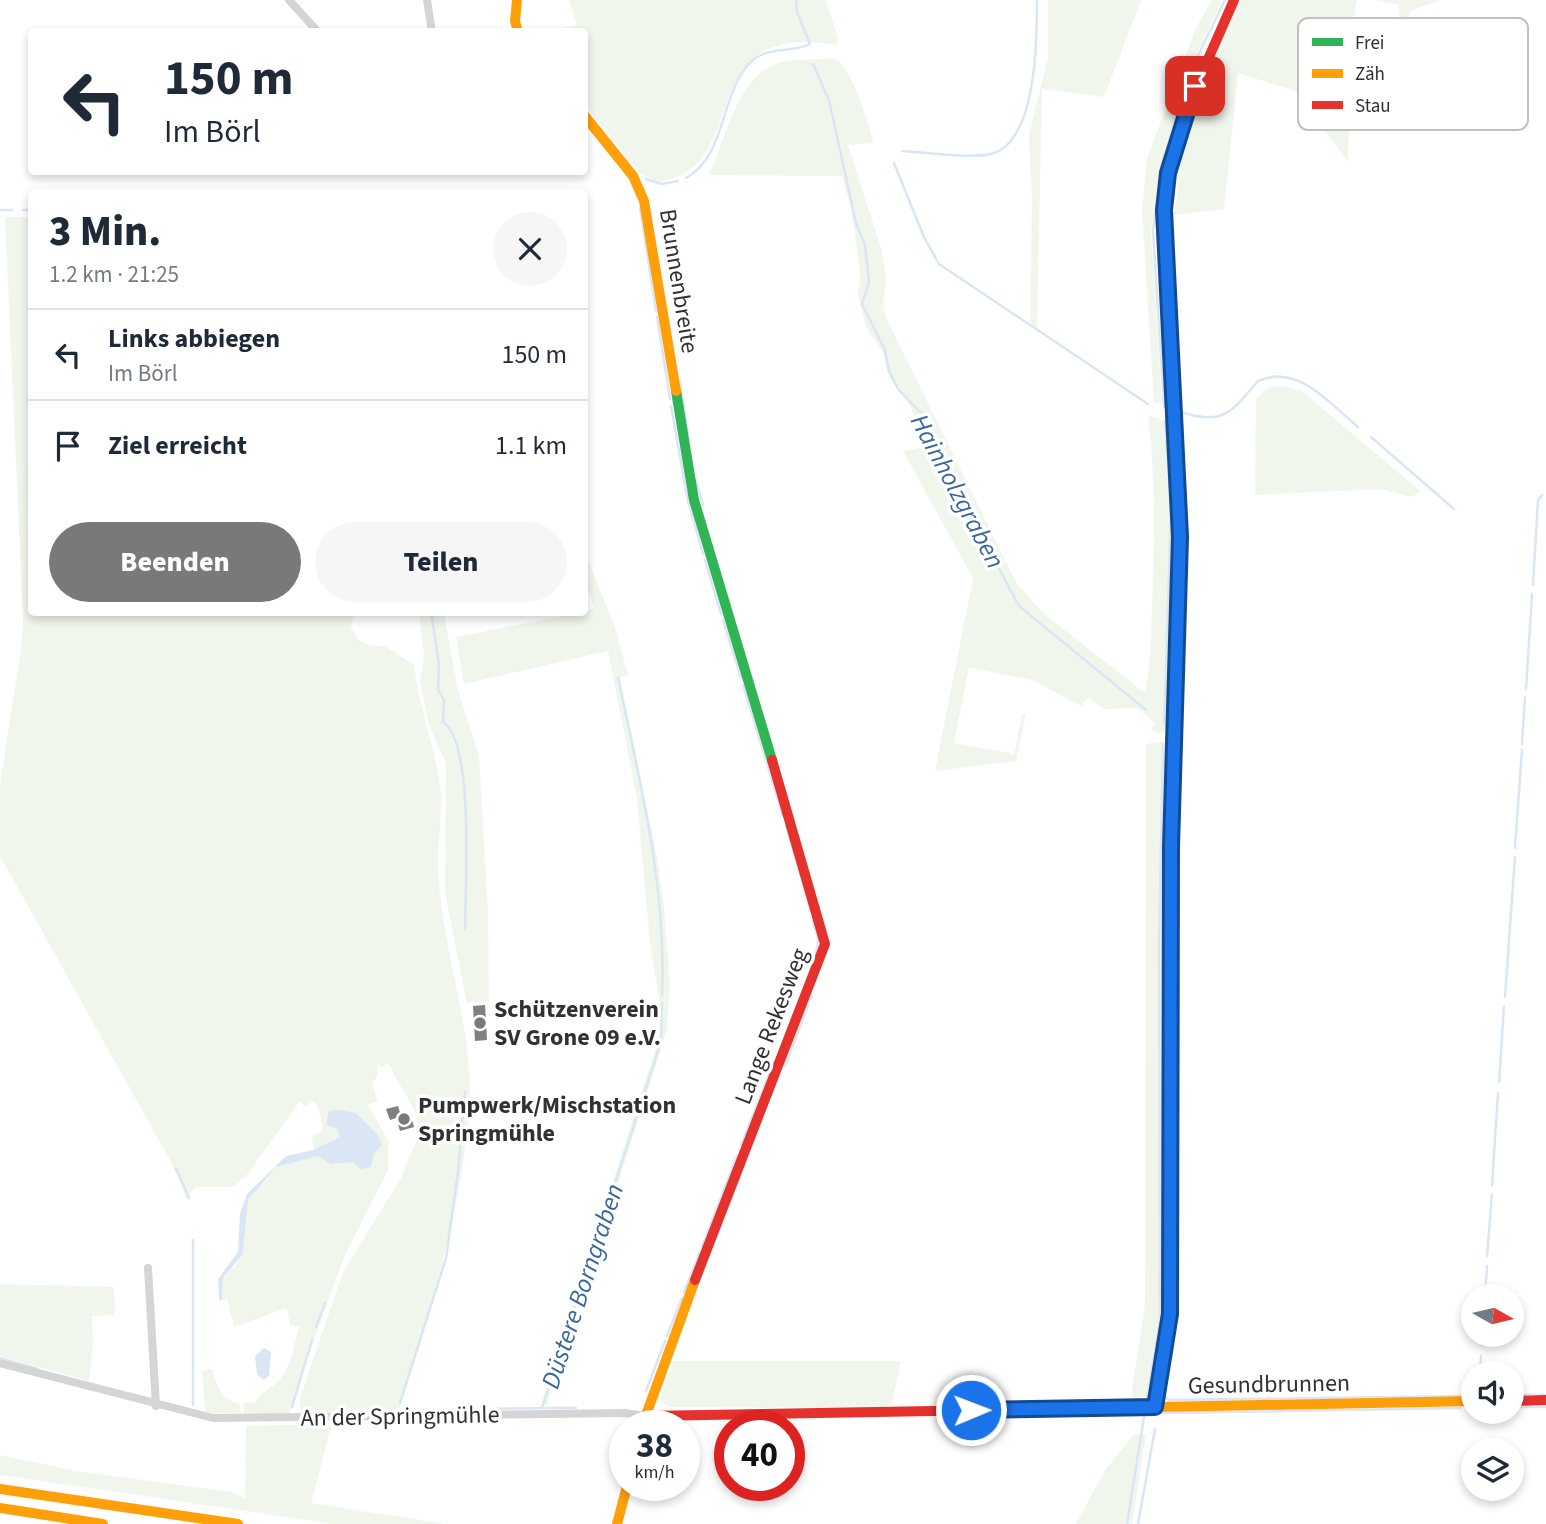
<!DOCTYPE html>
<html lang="de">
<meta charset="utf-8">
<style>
body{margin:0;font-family:"Source Sans 3",sans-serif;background:#f6f6f7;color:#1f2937;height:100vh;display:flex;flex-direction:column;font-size:26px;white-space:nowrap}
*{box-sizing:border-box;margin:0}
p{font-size:23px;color:#747a83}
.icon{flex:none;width:38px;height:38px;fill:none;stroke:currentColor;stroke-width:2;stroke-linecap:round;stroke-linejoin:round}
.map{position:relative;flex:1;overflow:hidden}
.sheet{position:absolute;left:28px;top:189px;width:560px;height:427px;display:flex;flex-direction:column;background:#fff;border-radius:7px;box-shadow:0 4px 10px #0003}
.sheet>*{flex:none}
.hud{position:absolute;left:28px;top:28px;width:560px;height:147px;border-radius:7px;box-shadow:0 4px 10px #0003;background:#fff;color:#1f2937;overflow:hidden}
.needle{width:46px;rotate:98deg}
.controls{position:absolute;left:1461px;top:1284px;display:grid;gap:14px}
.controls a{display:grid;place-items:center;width:63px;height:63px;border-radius:50%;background:#fff;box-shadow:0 4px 10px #0003;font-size:35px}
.speed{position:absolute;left:609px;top:1410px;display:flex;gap:14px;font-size:35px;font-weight:700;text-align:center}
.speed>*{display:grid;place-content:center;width:91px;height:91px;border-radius:50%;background:#fff;box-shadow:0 4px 10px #0003;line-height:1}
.speed small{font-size:18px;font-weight:400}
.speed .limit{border:10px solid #d22;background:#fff;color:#111}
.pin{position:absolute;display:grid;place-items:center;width:60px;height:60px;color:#fff;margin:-30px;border-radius:14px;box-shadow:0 4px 10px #0006}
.me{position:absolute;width:77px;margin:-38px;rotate:89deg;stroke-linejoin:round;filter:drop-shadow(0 0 5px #0008)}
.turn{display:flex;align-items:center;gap:24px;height:147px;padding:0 21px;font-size:32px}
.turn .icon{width:91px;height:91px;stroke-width:2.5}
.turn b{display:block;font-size:49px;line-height:60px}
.round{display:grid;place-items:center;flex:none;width:74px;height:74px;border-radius:37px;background:#f6f6f7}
.headline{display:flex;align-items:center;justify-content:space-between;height:119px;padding:0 21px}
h1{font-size:42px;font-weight:800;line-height:52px}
.action{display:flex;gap:14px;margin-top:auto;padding:14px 21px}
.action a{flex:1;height:80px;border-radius:42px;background:#797979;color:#fff;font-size:28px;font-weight:800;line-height:80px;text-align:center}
.action a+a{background:#f6f6f7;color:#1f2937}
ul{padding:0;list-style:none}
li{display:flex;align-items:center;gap:21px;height:91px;padding:0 21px;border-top:2px solid #e0e1e3}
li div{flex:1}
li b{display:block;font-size:26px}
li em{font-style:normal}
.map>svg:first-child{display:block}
</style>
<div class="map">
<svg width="1546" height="1524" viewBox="0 0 1546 1524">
<rect width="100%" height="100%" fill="#fff"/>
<g fill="#f1f6ed">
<path d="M569,0H826L838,38L836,45C688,19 756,170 657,182L640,173L585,105L584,32L546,31L577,25Z"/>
<polygon points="1048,0 1141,0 1104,97 1042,89 1037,328 1030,324 1032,203 1029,135 1048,57"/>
<polygon points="1212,0 1222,0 1189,71 1160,165 1151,231 1162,404 1154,403 1142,210 1147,159 1196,28"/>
<polygon points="1239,0 1357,0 1351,33 1348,162 1295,91 1238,73 1224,209 1174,215 1181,164 1194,119 1187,116"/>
<polygon points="1375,0 1440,0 1411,11 1404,29 1400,30 1399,5"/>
<path d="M834,58C853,67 867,122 874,143L848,145L882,251L886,278L883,307L888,322L1017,584L1044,614L1145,693C1151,665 1151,634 1152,606C1154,542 1156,478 1148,415L1172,423L1177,479L1171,721L1164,733H1155L1151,729L1155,723L1137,708L1104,709L1088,697L1081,706L1032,680L969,668L954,743L1014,754L1022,714H1026L1016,761L935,771L973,578L903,451L924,447L911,408L888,375L883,353L866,327L858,295L860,272L851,208L842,176L709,175C726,139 737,75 779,63C797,58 816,61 834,58Z"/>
<path d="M5,217H31L32,612L354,613L351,627L358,640L371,646H385L414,665C419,710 437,751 441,795C442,820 437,845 438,870C439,889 441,909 445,928C455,990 474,1048 469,1111C461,1215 429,1312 399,1411L300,1413V1398L343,1272L401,1178L418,1137L419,1126L415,1111L388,1064L382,1067L377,1064L378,1075L372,1084L378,1101L368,1105L388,1140V1170L344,1257L296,1390L294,1408L290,1409V1414L205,1413L202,1370L212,1369C217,1385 221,1401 239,1403L241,1412H244L243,1403L256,1402C260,1391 272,1389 280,1379C291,1365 294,1345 299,1327L290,1325L287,1308L234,1327L227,1299L222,1300L223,1278L236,1265L244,1247L248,1200L276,1167L317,1156L314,1153L312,1136L320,1133L323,1127L317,1105L311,1101L306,1107L300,1101L248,1174L232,1187H195L187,1199L171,1162L0,856V784L21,649L23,619Z"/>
<polygon points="1282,386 1302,391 1420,491 1412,497 1380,489 1255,495 1256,399 1269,387"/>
<polygon points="585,553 615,627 628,675 620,677 657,856 664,908 670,983 667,1030 547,1405 541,1404 660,1035 660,1004 650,943 637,799 608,651 464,684 456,637 584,612 594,608 585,579"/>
<polygon points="419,613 444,613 458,690 479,755 488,912 489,1001 471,1002 467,1005 445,892 446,763 430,728 420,683 424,655"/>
<polygon points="1164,741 1171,748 1166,1322 1152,1397 1131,1397 1145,1304 1146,744"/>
<polygon points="0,1284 114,1287 115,1315 92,1316 93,1344 89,1381 0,1356"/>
<polygon points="673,1361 901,1361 892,1404 883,1408 670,1407 661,1402 661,1397"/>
<polygon points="332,1424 311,1503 445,1524 334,1524 0,1475 0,1455 76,1471 232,1492 245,1498 246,1426"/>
<polygon points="1134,1434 1146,1435 1132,1524 1076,1524 1105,1470"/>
</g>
<g fill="#dae6f4">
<polygon points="338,1110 356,1113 377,1134 382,1145 374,1154 371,1167 361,1169 353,1162 331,1164 318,1156 276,1167 248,1200 243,1254 223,1278 222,1300 219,1300 218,1279 238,1252 240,1214 247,1194 286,1156 313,1150 340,1137 337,1129 326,1124 329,1111"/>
<polygon points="264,1348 271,1352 269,1376 263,1380 257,1374 255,1356"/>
</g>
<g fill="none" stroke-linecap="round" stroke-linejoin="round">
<g stroke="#dae6f4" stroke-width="2.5">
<polyline points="813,64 829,100 856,223 865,245 869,282 862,304 885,350 889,371 898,389 924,416 924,434 943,464 1019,606 1146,710"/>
<path d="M902,151C927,152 972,160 994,153C1037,138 1037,38 1037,0"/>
<polyline points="894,163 924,237 939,264 1148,404"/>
<path d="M686,178C728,155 720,88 753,60C770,46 792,53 810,44L797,12L796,0"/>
<polyline points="646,179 661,184 678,181"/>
<polyline points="640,208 656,311"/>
<polyline points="0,210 12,210"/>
<polyline points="23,210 32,210"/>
<polyline points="657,317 670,399"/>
<polyline points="680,382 688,434"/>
<polyline points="671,406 688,501 703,554"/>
<polyline points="1164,407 1153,231 1161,166 1190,72 1225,0"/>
<path d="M1181,412C1223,426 1232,412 1258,381C1298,363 1330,404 1358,427"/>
<polyline points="1371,437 1454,509"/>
<polyline points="696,480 703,505"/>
<polyline points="705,560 721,614"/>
<polyline points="1533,585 1538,500 1542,495"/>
<path d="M431,612L439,664L438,689L444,700L443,722C475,743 465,891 465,930"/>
<polyline points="723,620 741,678"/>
<path d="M618,678C640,783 667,887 662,996"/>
<polyline points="743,685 783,816"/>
<polyline points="1526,689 1532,594"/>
<polyline points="1164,724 1171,512 1165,420"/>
<polyline points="1522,744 1525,697"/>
<polyline points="1179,748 1186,540 1182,432"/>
<polyline points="1178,811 1179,756"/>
<polyline points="786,826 812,914"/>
<polyline points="1515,848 1522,750"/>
<polyline points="1176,882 1177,817"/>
<polyline points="1176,896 1176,923"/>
<polyline points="813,920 818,940 816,954"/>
<polyline points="1176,933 1177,988"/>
<polyline points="1505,997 1515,857"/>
<polyline points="811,999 812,997"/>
<polyline points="1176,1034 1177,993"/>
<polyline points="1177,1044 1177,1081"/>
<polyline points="785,1066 808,1006"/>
<polyline points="1499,1082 1504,1006"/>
<polyline points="1177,1129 1177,1088"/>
<polyline points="1177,1134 1177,1180"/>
<polyline points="741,1145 774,1062"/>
<polyline points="176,1168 189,1198"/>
<polyline points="1492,1185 1498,1093"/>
<polyline points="1177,1217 1177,1187"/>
<polyline points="1177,1231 1177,1223"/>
<polyline points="702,1247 737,1156"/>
<polyline points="1487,1256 1492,1194"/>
<polyline points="684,1292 700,1252"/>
<polyline points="1485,1297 1487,1266"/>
<polyline points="1176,1310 1176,1237"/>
<polyline points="1175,1316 1164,1390 1165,1397 1169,1400 1464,1396"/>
<polyline points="316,1327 325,1303"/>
<polyline points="667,1336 682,1298"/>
<polyline points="1482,1345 1482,1335"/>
<polyline points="0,1358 38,1369"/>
<polyline points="1480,1374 1481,1356"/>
<polyline points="660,1390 664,1378"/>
<polyline points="646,1391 665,1341"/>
<polyline points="1512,1395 1546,1395"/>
<polyline points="1147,1399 1160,1320 1159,939 1163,744"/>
<polyline points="400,1403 446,1258 458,1172 465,1092"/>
<polyline points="193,1405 193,1240"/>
<polyline points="292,1407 312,1340"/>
<polyline points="1512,1407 1546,1407"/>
<polyline points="542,1408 576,1408"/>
<polyline points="418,1410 542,1408 661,1042 662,1003"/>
<polyline points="1161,1413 1460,1408"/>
<polyline points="1127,1524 1145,1411"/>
<polyline points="1138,1524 1155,1429"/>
</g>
</g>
<g fill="#808080">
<polygon points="485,1005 487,1040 475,1041 473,1006"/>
<polygon points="398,1106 401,1116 410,1113 414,1127 400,1131 396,1118 390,1120 386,1109"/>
</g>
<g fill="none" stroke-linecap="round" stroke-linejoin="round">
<g stroke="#d5d5d5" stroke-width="8">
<polyline points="289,0 318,32"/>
<polyline points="427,0 432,32"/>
<polyline points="148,1268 156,1406"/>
<polyline points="0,1363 213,1418 625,1413 645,1416"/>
</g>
<g stroke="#30b455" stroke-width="10">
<polyline points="1168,310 1180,537 1171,913"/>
<polyline points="676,391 694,500 772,760"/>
</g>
<g stroke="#ff9f0a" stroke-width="10">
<polyline points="517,0 515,21 518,32"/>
<polyline points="584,115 633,176 644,201 676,391"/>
<polyline points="1155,1407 1170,1314 1171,913"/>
<polyline points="1054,1409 1474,1401"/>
<polyline points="642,1426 695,1280"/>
<polyline points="0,1489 238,1524"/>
<polyline points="0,1508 103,1524"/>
<polyline points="617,1524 627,1486"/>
</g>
<g stroke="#e5322d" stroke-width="10">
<polyline points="1168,310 1165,199 1184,114 1234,0"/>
<polyline points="695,1280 825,944 772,760"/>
<polyline points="1512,1401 1546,1400"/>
<polyline points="645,1416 1054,1409"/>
</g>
</g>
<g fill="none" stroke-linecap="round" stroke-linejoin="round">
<defs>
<polyline id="route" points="971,1410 1155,1407 1170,1314 1171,847 1180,537 1164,210 1168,173 1195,86"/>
</defs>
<use href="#route" stroke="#114b97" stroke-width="18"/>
<use href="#route" stroke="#1a73e8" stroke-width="12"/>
</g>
<g fill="#797979" stroke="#fff" stroke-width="2.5">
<circle cx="480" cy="1023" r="7"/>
<circle cx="404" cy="1119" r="7"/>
</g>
<g text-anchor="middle" stroke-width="7" stroke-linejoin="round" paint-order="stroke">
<g font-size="24" fill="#313131" stroke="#fff">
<text transform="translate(679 281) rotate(81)" y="8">Brunnenbreite</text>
<text transform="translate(771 1026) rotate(-69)" y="8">Lange Rekesweg</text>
<text transform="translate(1269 1384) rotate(-1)" y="8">Gesundbrunnen</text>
<text transform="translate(400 1416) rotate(-1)" y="8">An der Springmühle</text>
</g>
<g font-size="24" font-weight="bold" fill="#313131" stroke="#fff" text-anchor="start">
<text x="494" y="1017">Schützenverein<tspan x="494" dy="28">SV Grone 09 e.V.</tspan></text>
<text x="418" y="1113">Pumpwerk/Mischstation<tspan x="418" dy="28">Springmühle</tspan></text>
</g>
<g font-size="26" font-style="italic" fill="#39679a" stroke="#fff">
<text transform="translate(958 491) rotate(62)" y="9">Hainholzgraben</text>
<text transform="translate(582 1286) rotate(-72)" y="9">Düstere Borngraben</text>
</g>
</g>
<rect x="1298" y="18" width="230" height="112" rx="10" fill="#fff" stroke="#c1c1c1" stroke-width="2"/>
<rect x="1312" y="38" width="31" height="8" fill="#30b455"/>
<rect x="1312" y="69" width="31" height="9" fill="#ff9f0a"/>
<rect x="1312" y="101" width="31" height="8" fill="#e5322d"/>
<g font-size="19" fill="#313131">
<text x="1355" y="49">Frei</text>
<text x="1355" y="80">Zäh</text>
<text x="1355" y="112">Stau</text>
</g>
</svg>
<div class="controls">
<a><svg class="needle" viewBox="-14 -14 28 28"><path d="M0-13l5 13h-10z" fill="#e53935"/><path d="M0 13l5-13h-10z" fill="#747a83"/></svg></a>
<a><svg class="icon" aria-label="sound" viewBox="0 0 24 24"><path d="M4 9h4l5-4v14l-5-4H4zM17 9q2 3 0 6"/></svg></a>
<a><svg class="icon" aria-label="layers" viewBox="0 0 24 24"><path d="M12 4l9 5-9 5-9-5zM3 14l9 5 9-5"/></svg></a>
</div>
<div class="speed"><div>38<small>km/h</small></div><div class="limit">40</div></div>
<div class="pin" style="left:1195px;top:86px;background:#d93025"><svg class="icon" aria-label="arrive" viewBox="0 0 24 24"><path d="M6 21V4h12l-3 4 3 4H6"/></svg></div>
<svg class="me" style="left:971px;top:1410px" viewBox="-20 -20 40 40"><circle r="17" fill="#1a73e8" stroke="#fff" stroke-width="3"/><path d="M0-11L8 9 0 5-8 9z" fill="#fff"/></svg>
<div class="hud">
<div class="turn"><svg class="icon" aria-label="left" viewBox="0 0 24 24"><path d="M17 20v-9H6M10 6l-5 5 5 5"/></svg><div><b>150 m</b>Im Börl</div></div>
</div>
<section class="sheet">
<div class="headline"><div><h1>3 Min.</h1><p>1.2 km · 21:25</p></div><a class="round"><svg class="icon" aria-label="close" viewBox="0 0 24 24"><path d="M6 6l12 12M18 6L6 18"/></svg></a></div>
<ul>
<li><svg class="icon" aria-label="left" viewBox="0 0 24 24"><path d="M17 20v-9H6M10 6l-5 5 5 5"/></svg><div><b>Links abbiegen</b><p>Im Börl</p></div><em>150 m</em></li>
<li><svg class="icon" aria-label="arrive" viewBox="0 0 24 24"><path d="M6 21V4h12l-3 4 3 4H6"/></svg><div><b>Ziel erreicht</b></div><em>1.1 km</em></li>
</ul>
<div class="action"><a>Beenden</a><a>Teilen</a></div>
</section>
</div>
